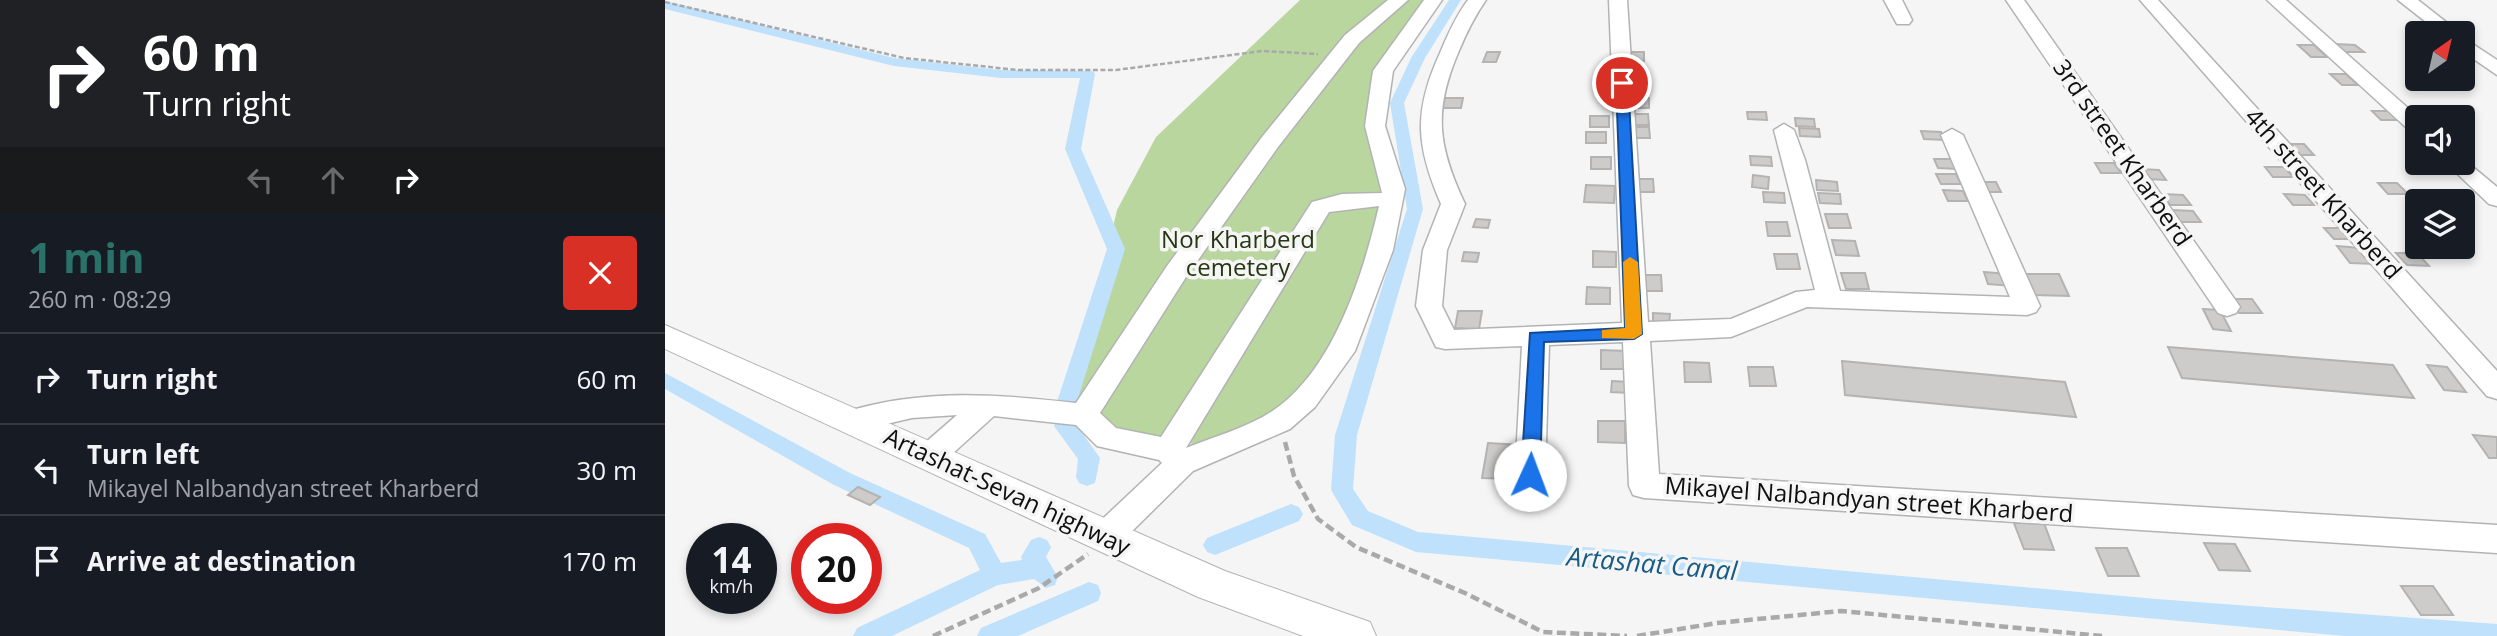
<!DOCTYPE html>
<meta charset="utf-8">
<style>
body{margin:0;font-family:"Open Sans",sans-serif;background:#242831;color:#f1f3f6;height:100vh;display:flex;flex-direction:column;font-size:26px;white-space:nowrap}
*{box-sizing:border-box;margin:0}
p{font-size:23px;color:#9ea1a6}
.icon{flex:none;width:38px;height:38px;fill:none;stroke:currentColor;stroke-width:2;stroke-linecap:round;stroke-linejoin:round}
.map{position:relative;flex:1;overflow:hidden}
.side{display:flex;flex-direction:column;background:#171b24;width:665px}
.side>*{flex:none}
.top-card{background:#202124;color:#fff;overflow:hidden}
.needle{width:46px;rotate:34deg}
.controls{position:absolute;left:1740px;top:21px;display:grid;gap:14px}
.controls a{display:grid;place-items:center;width:70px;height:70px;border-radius:7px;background:#171b24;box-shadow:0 4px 10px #0003;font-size:35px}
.speed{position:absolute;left:21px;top:523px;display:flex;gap:14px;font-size:35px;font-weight:700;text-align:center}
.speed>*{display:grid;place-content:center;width:91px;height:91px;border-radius:50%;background:#171b24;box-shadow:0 4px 10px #0003;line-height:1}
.speed small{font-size:18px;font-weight:400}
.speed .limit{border:10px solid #d22;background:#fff;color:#111}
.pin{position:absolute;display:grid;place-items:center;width:60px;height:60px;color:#fff;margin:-30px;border:4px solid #fff;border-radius:50%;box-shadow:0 2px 7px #0007}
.me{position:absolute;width:77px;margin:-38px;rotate:2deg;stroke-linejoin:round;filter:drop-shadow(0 0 5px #0008)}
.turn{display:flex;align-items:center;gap:24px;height:147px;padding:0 28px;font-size:32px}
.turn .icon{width:91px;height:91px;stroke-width:2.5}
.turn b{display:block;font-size:49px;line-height:60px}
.lanes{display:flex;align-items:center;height:66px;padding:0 28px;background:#0003;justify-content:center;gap:35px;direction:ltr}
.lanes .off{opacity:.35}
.round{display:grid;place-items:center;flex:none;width:74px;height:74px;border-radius:7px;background:#242831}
.summary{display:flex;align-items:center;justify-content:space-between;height:119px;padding:0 28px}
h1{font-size:42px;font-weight:700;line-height:52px;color:#297169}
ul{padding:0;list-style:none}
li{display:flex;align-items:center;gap:21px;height:91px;padding:0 28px;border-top:2px solid #363941}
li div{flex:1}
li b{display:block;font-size:26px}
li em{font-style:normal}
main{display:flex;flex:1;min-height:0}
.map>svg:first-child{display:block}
</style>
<main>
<section class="side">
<div class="top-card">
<div class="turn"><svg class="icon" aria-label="right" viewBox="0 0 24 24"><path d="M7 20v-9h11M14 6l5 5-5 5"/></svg><div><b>60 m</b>Turn right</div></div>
<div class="lanes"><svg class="icon off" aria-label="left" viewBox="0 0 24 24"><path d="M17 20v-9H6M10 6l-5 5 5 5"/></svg><svg class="icon off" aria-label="ahead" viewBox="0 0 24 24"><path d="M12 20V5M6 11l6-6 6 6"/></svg><svg class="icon" aria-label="right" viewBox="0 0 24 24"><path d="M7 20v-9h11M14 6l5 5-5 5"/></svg></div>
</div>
<div class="summary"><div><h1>1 min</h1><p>260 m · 08:29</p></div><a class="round" style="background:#d93025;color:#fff"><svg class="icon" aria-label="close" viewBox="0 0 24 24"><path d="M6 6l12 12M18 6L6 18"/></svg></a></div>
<ul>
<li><svg class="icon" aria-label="right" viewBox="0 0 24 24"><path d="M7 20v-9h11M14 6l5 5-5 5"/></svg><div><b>Turn right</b></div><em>60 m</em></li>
<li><svg class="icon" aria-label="left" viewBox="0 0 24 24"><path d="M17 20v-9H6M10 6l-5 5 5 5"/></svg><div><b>Turn left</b><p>Mikayel Nalbandyan street Kharberd</p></div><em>30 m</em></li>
<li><svg class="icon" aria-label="arrive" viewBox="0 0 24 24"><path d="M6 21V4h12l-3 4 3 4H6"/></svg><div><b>Arrive at destination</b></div><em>170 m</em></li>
</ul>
</section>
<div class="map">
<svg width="1832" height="636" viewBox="0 0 1832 636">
<rect width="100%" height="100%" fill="#f5f5f6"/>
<polygon fill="#b9d69e" points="635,0 767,0 724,57 705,123 732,188 688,309 625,410 542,446 443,430 402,401 429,309 452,210 491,137"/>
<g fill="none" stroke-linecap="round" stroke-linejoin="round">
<g fill="#bfe1fb" fill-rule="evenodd">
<polygon points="784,0 796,0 760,58 739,103 758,209 692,435 688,489 703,511 753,532 1491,599 1832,624 1832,636 1680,636 751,552 687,525 666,490 670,435 742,209 725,103 746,58"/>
<polygon points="0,1 229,58 336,70 428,71 430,74 416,149 460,249 409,411 395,411 391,405 442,249 400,149 415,78 336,78 229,66 0,9"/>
<polygon points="0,373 185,473 320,534 336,563 357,560 356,557 366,540 374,537 382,540 386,547 381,557 393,577 390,585 381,588 369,579 333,585 227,636 188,636 192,628 315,570 304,548 169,485 0,389"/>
<polygon points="400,418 408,420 435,458 430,483 422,486 414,483 411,477 413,459 389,426 392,420"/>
<polygon points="626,504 634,507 638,514 634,521 550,555 542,552 538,545 542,538"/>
<polygon points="424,582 433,585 436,593 433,601 353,636 312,636 316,628"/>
</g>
</g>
<g fill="#cdcccb" stroke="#b4b3b2" stroke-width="2">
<polygon points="1670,44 1690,45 1699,52 1678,52"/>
<polygon points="1633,45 1649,45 1662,57 1646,57"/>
<polygon points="822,52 835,52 831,62 818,62"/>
<rect x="962" y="52" width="17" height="9"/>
<polygon points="1665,74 1681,74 1693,85 1677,85"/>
<polygon points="961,75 979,75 980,85 961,84"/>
<polygon points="780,98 798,98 796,108 777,108"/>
<polygon points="965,98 984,98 984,108 966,108"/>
<polygon points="1707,111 1725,111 1734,120 1716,120"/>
<polygon points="1082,112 1101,112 1102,120 1083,119"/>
<polygon points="964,114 983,114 984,125 964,125"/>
<rect x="925" y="116" width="19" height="11"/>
<polygon points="1130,118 1149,119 1150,127 1131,126"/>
<polygon points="965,127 984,127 985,138 965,138"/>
<polygon points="1134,128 1154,129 1155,137 1135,136"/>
<polygon points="1256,131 1276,132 1279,140 1259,139"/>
<rect x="921" y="132" width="20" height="11"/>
<polygon points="1625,144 1639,144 1649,155 1635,155"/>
<polygon points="1085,156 1106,157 1107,166 1086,165"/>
<rect x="926" y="157" width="20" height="12"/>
<polygon points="1269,159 1288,159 1292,169 1273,168"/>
<polygon points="1430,163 1449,163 1456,173 1436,173"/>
<polygon points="1600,167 1619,167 1628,177 1608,177"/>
<polygon points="1475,169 1494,170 1501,180 1481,179"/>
<polygon points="1271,174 1291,174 1296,184 1276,184"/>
<polygon points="1088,175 1104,177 1103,189 1087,187"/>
<polygon points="967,179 988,179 989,192 968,192"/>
<polygon points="1151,180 1172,182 1173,191 1152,190"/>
<polygon points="1311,182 1331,182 1336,192 1316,192"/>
<polygon points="1713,183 1732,183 1743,194 1723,194"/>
<polygon points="921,185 950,186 949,203 919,202"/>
<polygon points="1278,190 1298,191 1303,201 1283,201"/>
<polygon points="1098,192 1119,193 1120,203 1099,202"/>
<polygon points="1153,193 1175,194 1176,204 1155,203"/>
<polygon points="1498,194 1518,195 1526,205 1505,205"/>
<polygon points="1619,194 1640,195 1649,205 1628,205"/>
<polygon points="1507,210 1528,211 1536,222 1515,222"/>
<polygon points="1160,214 1182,214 1186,228 1164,228"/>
<polygon points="811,219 825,220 823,228 808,227"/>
<polygon points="1101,222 1122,222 1125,236 1103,236"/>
<polygon points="1659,228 1680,228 1690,239 1669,239"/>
<polygon points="1167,240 1190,241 1194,256 1171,255"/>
<polygon points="1672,246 1696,248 1709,264 1685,263"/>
<polygon points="928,251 951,252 951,267 928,267"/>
<polygon points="799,252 814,253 812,262 797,261"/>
<polygon points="1731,253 1752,253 1764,266 1742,265"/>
<polygon points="1109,254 1132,254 1135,269 1112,269"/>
<polygon points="1319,272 1343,274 1347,286 1323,284"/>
<polygon points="1176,273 1200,273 1204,289 1181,289"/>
<polygon points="1359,274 1394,274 1404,296 1369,295"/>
<polygon points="973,275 996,275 997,291 973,291"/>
<polygon points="922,287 945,288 945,304 921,304"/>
<polygon points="1564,299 1587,299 1597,313 1574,313"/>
<polygon points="1538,309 1555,310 1566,331 1548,329"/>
<polygon points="793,311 817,311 814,329 790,328"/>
<polygon points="988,313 1005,314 1004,324 988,323"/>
<polygon points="1503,347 1728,365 1749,398 1517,378"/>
<polygon points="936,350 961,351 962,369 936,369"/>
<polygon points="1177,361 1400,382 1411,417 1180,395"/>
<polygon points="1019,362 1044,363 1046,382 1020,382"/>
<polygon points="1762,365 1782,367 1801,392 1779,390"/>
<polygon points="1083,367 1108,367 1111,386 1085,386"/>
<polygon points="947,381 965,382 964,393 946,392"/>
<polygon points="933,421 960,421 960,443 933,442"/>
<polygon points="1808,435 1832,437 1832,458 1824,458"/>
<polygon points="823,443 855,445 850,479 817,478"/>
<polygon points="193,487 215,497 205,505 183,495"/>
<polygon points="1349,523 1379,523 1389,550 1359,549"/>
<polygon points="1539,543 1570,544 1585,571 1554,570"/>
<polygon points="1431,548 1462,548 1474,576 1443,576"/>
<polygon points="1736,586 1768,586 1788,615 1756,615"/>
</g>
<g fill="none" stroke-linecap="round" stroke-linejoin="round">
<defs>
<g id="minor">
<path d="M723,0H743L694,43L613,147L521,277L435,413L451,428L496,437L647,202L677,194L717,193L700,126L708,71L759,0H777L728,71L720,126L740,189L728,250L690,351L650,407L625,429L528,471L451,547L440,551L429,547L424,537L429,527L497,463L494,460L432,446L411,425L329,416L275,465L264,469L253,465L249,457L253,449L292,415L247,418L187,432L177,429L172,421L177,413C256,388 330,394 411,403L502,266L597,137L680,35ZM714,206C698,275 668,372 606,412C581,428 548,437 521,448L664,212Z"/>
<path d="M803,0H821C809,17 801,34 793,53C768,112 773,147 800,204L782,250L777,306L789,330L957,323L944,0H962L983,322L1066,319L1131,292L1150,290L1109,130L1119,124L1129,130L1140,160L1175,291L1345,297L1276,135L1287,129L1298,135L1375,306L1371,312L1362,315L1142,307L1066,337L985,341L994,474L1832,525V553L979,498L968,495L964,486L958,342L884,345L880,476L876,485L865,488L854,485L850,476L857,346L780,349L771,347L751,306L758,250L776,204C751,146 748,112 775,53C783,34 791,16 803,0Z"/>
<polygon points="1219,0 1237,0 1247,20 1244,24 1232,24"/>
<polygon points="1341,0 1359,0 1571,301 1575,307 1571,313 1562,316 1553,313"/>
<polygon points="1475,0 1493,0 1832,371 1832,399 1822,396"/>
<polygon points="1602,0 1621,0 1753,117 1752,133 1745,131"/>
<polygon points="1733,0 1753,0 1795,33 1775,33"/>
<polygon points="1797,37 1832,60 1832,75 1797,51"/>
<polygon points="1797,158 1832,187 1832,206 1824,204 1781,163 1797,163"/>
</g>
<polygon id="major" points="0,325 560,571 705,622 711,636 638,636 533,597 0,349"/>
</defs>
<use href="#minor" stroke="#b2b3b4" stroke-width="3"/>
<use href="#major" stroke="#b2b3b4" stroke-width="2"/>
<polyline stroke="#a9a9aa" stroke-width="2.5" stroke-dasharray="5 2.5" stroke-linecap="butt" points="0,2 239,58 353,70 451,70 597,51 653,54"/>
<g stroke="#a9a9aa" stroke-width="4.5" stroke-dasharray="9 4.5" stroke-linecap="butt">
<polyline points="620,442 629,476 653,519 691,547 800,593 878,632 962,636"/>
<polyline points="268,636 374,588 423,554"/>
<polyline points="972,636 1052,623 1176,611 1437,636"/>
</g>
<use href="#minor" fill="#fff" fill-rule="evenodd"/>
<use href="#major" fill="#fff" fill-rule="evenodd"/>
</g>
<polygon fill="#1a73e8" stroke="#114b97" stroke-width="2" points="957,80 963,83 977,334 969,339 879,342 875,475 865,483 856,475 865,333 960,328 951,83"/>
<polygon fill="#f59e0b" points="965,257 973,262 977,334 969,339 937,338 937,330 960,328 958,262"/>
<g text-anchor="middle" stroke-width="7" stroke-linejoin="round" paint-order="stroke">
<g font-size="24" fill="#0f0f0f" stroke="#f5f5f6">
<text transform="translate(1457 153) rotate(55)" y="8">3rd street Kharberd</text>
<text transform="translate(1658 194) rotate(48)" y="8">4th street Kharberd</text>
<text transform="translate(342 492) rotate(25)" y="8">Artashat-Sevan highway</text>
<text transform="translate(1204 500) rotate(4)" y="8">Mikayel Nalbandyan street Kharberd</text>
</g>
<g font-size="24" fill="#263712" stroke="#f5f5f6">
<text x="573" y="248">Nor Kharberd<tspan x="573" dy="28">cemetery</tspan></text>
</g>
<g font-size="26" font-style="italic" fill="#165c86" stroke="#f5f5f6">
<text transform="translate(987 564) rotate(5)" y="9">Artashat Canal</text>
</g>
</g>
</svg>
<div class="controls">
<a><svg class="needle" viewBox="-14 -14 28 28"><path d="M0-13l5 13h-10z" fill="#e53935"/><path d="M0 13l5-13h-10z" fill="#9ea1a6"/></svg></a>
<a><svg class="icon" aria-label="sound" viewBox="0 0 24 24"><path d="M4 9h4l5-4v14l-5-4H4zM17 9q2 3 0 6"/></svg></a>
<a><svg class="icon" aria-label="layers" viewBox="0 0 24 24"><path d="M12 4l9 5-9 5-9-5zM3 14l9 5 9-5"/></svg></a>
</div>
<div class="speed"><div>14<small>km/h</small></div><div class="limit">20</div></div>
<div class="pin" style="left:957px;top:83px;background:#d93025"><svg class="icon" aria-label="arrive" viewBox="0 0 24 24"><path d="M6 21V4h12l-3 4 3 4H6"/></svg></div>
<svg class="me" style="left:865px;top:475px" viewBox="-20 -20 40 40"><circle r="19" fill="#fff"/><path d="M0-13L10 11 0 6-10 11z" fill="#1a73e8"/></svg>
</div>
</main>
